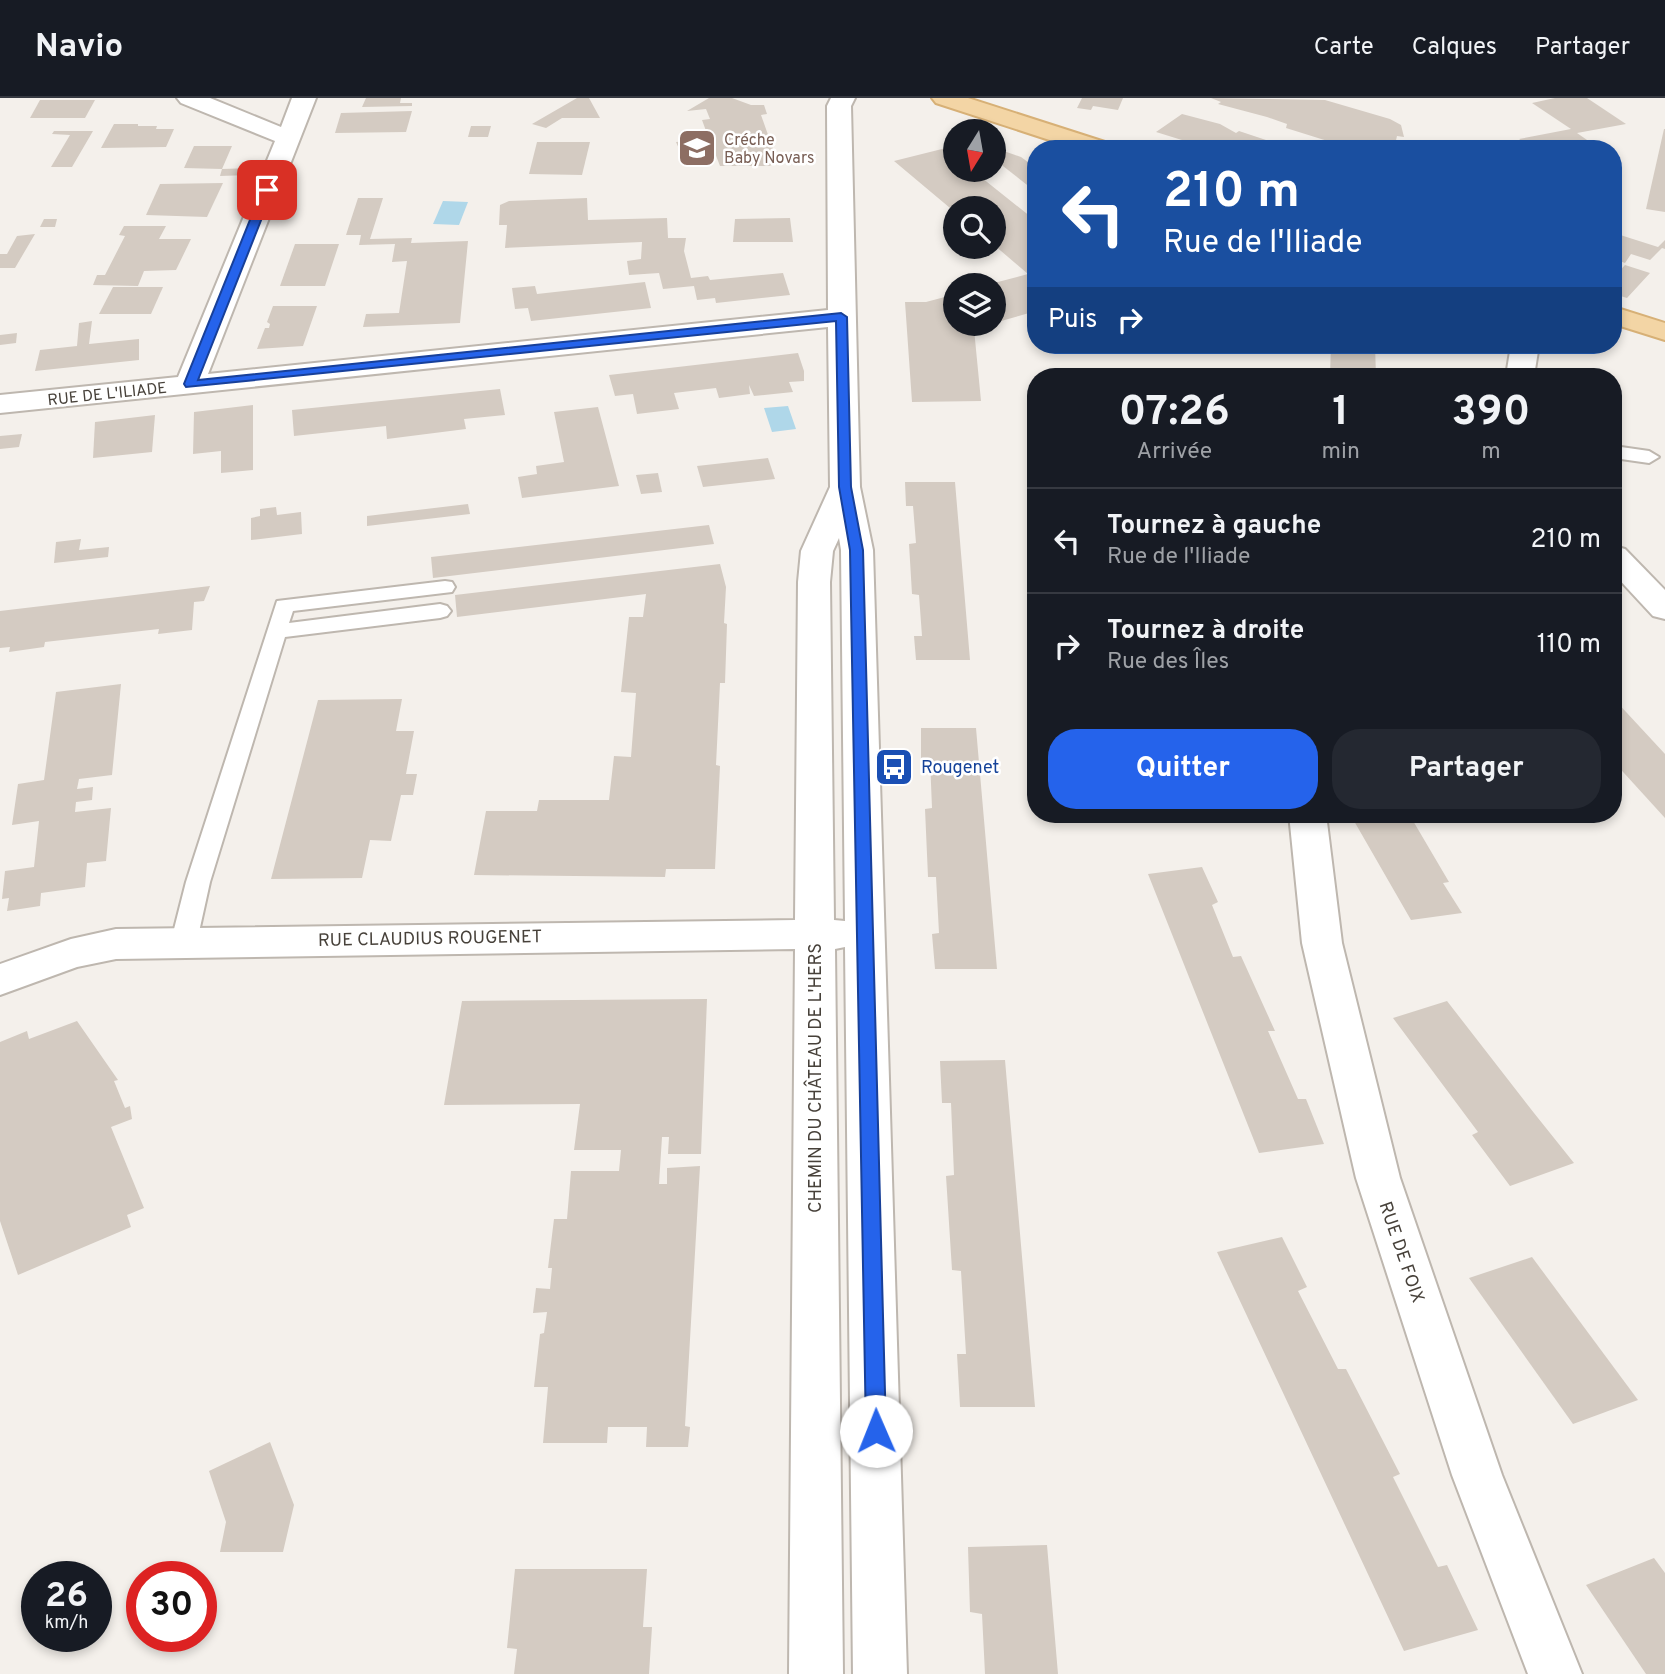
<!DOCTYPE html>
<html lang="fr">
<meta charset="utf-8">
<style>
body{margin:0;font-family:Overpass,sans-serif;background:#242831;color:#f1f3f6;height:100vh;display:flex;flex-direction:column;font-size:26px;white-space:nowrap}
*{box-sizing:border-box;margin:0}
p{font-size:23px;color:#9ea1a6}
.icon{flex:none;width:38px;height:38px;fill:none;stroke:currentColor;stroke-width:2;stroke-linecap:round;stroke-linejoin:round}
.map{position:relative;flex:1;overflow:hidden}
.side{position:absolute;left:1027px;top:270px;width:595px;height:455px;display:flex;flex-direction:column;background:#171b24;border-radius:28px;box-shadow:0 4px 10px #0003}
.side>*{flex:none}
.banner{position:absolute;left:1027px;top:42px;width:595px;height:214px;border-radius:28px;box-shadow:0 4px 10px #0003;background:#1a4fa0;color:#fff;overflow:hidden}
.needle{width:46px;rotate:191deg}
.tools{position:absolute;left:943px;top:21px;display:grid;gap:14px}
.tools a{display:grid;place-items:center;width:63px;height:63px;border-radius:50%;background:#171b24;box-shadow:0 4px 10px #0003;font-size:35px}
.speed{position:absolute;left:21px;top:1463px;display:flex;gap:14px;font-size:35px;font-weight:700;text-align:center}
.speed>*{display:grid;place-content:center;width:91px;height:91px;border-radius:50%;background:#171b24;box-shadow:0 4px 10px #0003;line-height:1}
.speed small{font-size:18px;font-weight:400}
.speed .limit{border:10px solid #d22;background:#fff;color:#111}
.pin{position:absolute;display:grid;place-items:center;width:60px;height:60px;color:#fff;margin:-30px;border-radius:14px;box-shadow:0 4px 10px #0006}
.me{position:absolute;width:77px;margin:-38px;rotate:359deg;stroke-linejoin:round;filter:drop-shadow(0 0 5px #0008)}
.turn{display:flex;align-items:center;gap:24px;height:147px;padding:0 21px;font-size:32px}
.turn .icon{width:91px;height:91px;stroke-width:2.5}
.turn b{display:block;font-size:49px;line-height:60px}
.then{display:flex;align-items:center;height:66px;padding:0 21px;background:#0003;gap:14px;font-size:26px}
.eta{display:flex;justify-content:space-evenly;align-items:center;height:119px;text-align:center}
.eta b{font-size:42px;font-weight:700;line-height:49px}
.button{display:flex;gap:14px;margin-top:auto;padding:14px 21px}
.button a{flex:1;height:80px;border-radius:28px;background:#2563eb;color:#fff;font-size:28px;font-weight:700;line-height:80px;text-align:center}
.button a+a{background:#242831;color:#f1f3f6}
ul{padding:0;list-style:none}
li{display:flex;align-items:center;gap:21px;height:105px;padding:0 21px;border-top:2px solid #363941}
li div{flex:1}
li b{display:block;font-size:26px}
li em{font-style:normal}
header{display:flex;align-items:center;gap:42px;box-sizing:border-box;height:98px;padding:0 35px;background:#171b24;border-bottom:2px solid #363941}
header strong{font-size:33px}
nav{display:flex;gap:38px;margin-inline-start:auto;font-size:24px}
.map>svg:first-child{display:block}
</style>
<header>
<strong>Navio</strong>
<nav><a>Carte</a><a>Calques</a><a>Partager</a></nav>
</header>
<div class="map">
<svg width="1665" height="1576" viewBox="0 0 1665 1576">
<rect width="100%" height="100%" fill="#f4f0eb"/>
<g fill="#afd7e9">
<polygon points="443,103 468,104 459,127 433,126"/>
<polygon points="788,308 796,331 772,334 764,310"/>
</g>
<g fill="#d4cbc2">
<polygon points="366,0 401,0 400,5 412,5 412,8 362,9"/>
<polygon points="577,0 589,0 600,20 562,20 546,30 532,26"/>
<polygon points="709,0 732,0 751,7 764,7 767,16 761,17 778,65 769,68 720,68 712,47 680,53 676,44 709,41 702,22 710,21 706,11 687,13"/>
<polygon points="1082,0 1123,0 1118,12 1093,8 1091,12 1077,10"/>
<polygon points="1211,0 1325,2 1390,21 1401,27 1404,39 1397,38 1394,51 1350,50 1286,30 1287,26 1267,19 1218,6 1221,4"/>
<polygon points="1555,0 1587,0 1626,26 1577,35 1600,51 1534,51 1519,41 1571,31 1532,5"/>
<polygon points="40,2 95,2 85,20 30,20"/>
<polygon points="412,13 406,34 335,35 341,15"/>
<polygon points="1182,16 1220,26 1236,35 1239,33 1293,51 1211,51 1156,34"/>
<polygon points="114,26 138,26 138,28 157,28 156,31 174,31 166,49 101,50"/>
<polygon points="471,28 491,28 488,39 468,39"/>
<polygon points="1664,31 1665,31 1665,114 1646,111"/>
<polygon points="54,33 93,33 72,69 51,69 70,37 52,36"/>
<polygon points="537,44 590,44 582,77 529,76"/>
<polygon points="194,48 232,48 222,71 252,70 249,77 220,78 222,71 184,70"/>
<polygon points="946,50 956,58 956,72 972,72 1036,123 1036,213 994,225 994,185 1028,176 994,147 994,110 956,110 956,115 894,63"/>
<polygon points="998,51 1021,59 1036,70 1036,94 994,61 994,54"/>
<polygon points="223,85 207,119 146,117 160,86"/>
<polygon points="358,100 383,100 370,141 412,140 411,145 468,143 460,225 363,229 366,216 399,215 407,163 392,164 395,146 359,147 361,137 346,137"/>
<polygon points="587,100 588,122 667,120 668,140 686,140 684,153 691,180 708,178 710,182 783,175 790,197 716,205 715,200 697,202 694,188 663,191 659,175 629,177 627,163 641,161 642,144 505,150 507,127 499,127 500,107 509,103"/>
<polygon points="790,120 793,144 733,144 735,121"/>
<polygon points="44,121 57,121 55,129 40,129"/>
<polygon points="124,128 166,128 159,141 191,141 176,172 144,173 138,188 93,187 97,177 105,177 125,138 119,137"/>
<polygon points="1614,135 1658,149 1665,142 1665,151 1662,150 1650,162 1631,156 1625,165 1614,161"/>
<polygon points="35,136 15,170 0,170 0,156 7,156 17,138"/>
<polygon points="295,146 339,146 325,188 280,188"/>
<polygon points="1625,167 1650,175 1627,200 1614,196 1614,184 1617,180 1614,179"/>
<polygon points="645,184 651,210 531,223 528,210 515,211 512,190 535,188 537,196"/>
<polygon points="113,189 163,189 151,216 99,216"/>
<polygon points="956,196 956,226 988,226 974,231 981,303 912,304 905,204 926,204"/>
<polygon points="273,208 317,208 303,248 257,251 265,230 269,230 270,226 267,224"/>
<polygon points="92,223 89,246 139,241 139,262 35,273 40,252 77,248 79,225"/>
<polygon points="17,235 16,245 0,247 0,237"/>
<polygon points="1331,247 1375,247 1376,278 1330,278"/>
<polygon points="798,255 804,273 804,283 789,284 793,294 754,298 749,287 750,296 719,300 716,290 674,295 679,311 637,316 633,296 615,298 609,277"/>
<polygon points="500,291 505,317 464,321 466,331 387,341 386,328 294,338 292,312"/>
<polygon points="253,307 253,372 221,375 221,353 193,356 194,314"/>
<polygon points="598,309 619,388 522,400 518,379 537,376 536,368 564,364 554,314"/>
<polygon points="155,317 152,354 93,360 95,324"/>
<polygon points="22,336 19,349 0,351 0,338"/>
<polygon points="768,360 775,381 703,389 697,368"/>
<polygon points="658,375 662,394 641,396 636,377"/>
<polygon points="905,384 955,384 970,562 916,562 914,538 922,538 919,497 912,496 909,446 916,445 913,408 906,408"/>
<polygon points="468,406 470,416 367,428 367,418"/>
<polygon points="276,409 277,417 301,414 302,436 251,442 251,420 260,418 260,411"/>
<polygon points="709,427 714,446 433,480 431,459"/>
<polygon points="81,441 79,452 109,449 108,459 54,465 56,444"/>
<polygon points="720,466 726,489 724,525 727,526 725,585 720,585 716,667 720,668 715,771 666,771 665,779 474,777 486,713 537,713 539,702 609,702 614,658 631,659 636,595 621,594 629,519 643,519 646,496 457,519 455,497"/>
<polygon points="210,488 204,503 194,504 192,532 158,536 159,531 45,544 44,549 9,554 10,549 0,550 0,513"/>
<polygon points="121,586 112,677 79,681 77,691 93,689 92,702 76,704 75,714 111,710 106,763 87,765 85,789 41,795 40,808 7,813 9,800 2,801 5,773 34,769 39,723 12,727 18,686 44,682 56,594"/>
<polygon points="402,601 396,633 414,633 406,676 417,676 413,697 401,697 391,743 370,742 362,780 271,781 318,602"/>
<polygon points="1614,601 1665,656 1665,720 1614,664"/>
<polygon points="921,630 976,630 997,871 935,871 932,836 939,835 936,779 928,779 925,711 932,710 930,661 921,661"/>
<polygon points="1350,716 1409,716 1449,784 1443,785 1462,815 1411,822"/>
<polygon points="1202,769 1218,804 1212,807 1233,859 1241,858 1275,933 1268,933 1298,1001 1306,1001 1324,1046 1259,1055 1148,776"/>
<polygon points="707,901 701,1056 668,1056 669,1039 662,1039 659,1086 667,1086 667,1070 700,1068 685,1328 690,1329 688,1349 646,1349 647,1329 608,1329 607,1345 543,1345 548,1289 534,1289 540,1236 544,1235 547,1214 533,1215 536,1190 550,1191 552,1170 548,1170 554,1121 567,1121 571,1073 619,1073 621,1052 574,1052 580,1006 444,1007 462,903"/>
<polygon points="1447,903 1534,1015 1574,1065 1510,1088 1472,1037 1478,1034 1393,920"/>
<polygon points="77,923 118,982 114,983 125,1010 130,1008 132,1021 111,1029 144,1110 127,1117 131,1129 18,1177 0,1123 0,944 27,933 29,941"/>
<polygon points="1005,962 1035,1309 960,1309 957,1256 966,1256 961,1173 952,1172 946,1078 954,1077 951,1005 942,1005 940,963"/>
<polygon points="1282,1139 1307,1189 1298,1193 1338,1271 1346,1271 1400,1376 1393,1379 1438,1469 1447,1467 1478,1532 1404,1553 1217,1154"/>
<polygon points="1532,1159 1638,1302 1573,1326 1469,1180"/>
<polygon points="270,1344 294,1407 283,1454 220,1454 226,1424 209,1373"/>
<polygon points="1047,1447 1058,1576 985,1576 982,1516 970,1514 968,1449"/>
<polygon points="1654,1460 1665,1475 1665,1576 1646,1576 1586,1487"/>
<polygon points="515,1471 647,1471 643,1529 652,1529 649,1576 514,1576 517,1551 507,1550"/>
</g>
<g fill="none" stroke-linecap="round" stroke-linejoin="round">
<defs>
<g id="lane">
<polygon points="1614,348 1649,353 1659,359 1649,365 1614,360"/>
<polygon points="445,483 452,484 455,489 452,494 293,513 289,525 440,506 447,508 451,513 447,518 440,520 285,539 210,784 197,843 193,850 184,852 175,850 171,843 186,784 277,503"/>
</g>
<g id="street">
<path d="M177,0H210L281,29L292,0H316L208,276L828,212L827,8L831,0H855L851,8L859,352L860,389L873,452L907,1576H853L845,849L835,851L843,1576H789L795,851L116,861L77,869L0,897V866L71,841L116,831L795,822L798,484L801,453L830,389L828,229L0,315V297L178,279L275,43L181,5ZM839,440L841,452L845,823L834,822L830,484L833,453Z"/>
<polygon points="1511,247 1539,247 1534,278 1506,278"/>
<polygon points="1614,448 1625,451 1665,492 1665,521 1653,518 1614,476"/>
<polygon points="1289,716 1326,716 1342,845 1400,1080 1502,1377 1582,1576 1528,1576 1452,1377 1356,1080 1302,845"/>
</g>
<g id="primary">
<polygon points="932,0 968,0 1111,46 1114,51 1077,51 936,5"/>
<polygon points="1614,209 1665,225 1665,242 1614,226"/>
</g>
</defs>
<use href="#lane" stroke="#beb7af" stroke-width="4"/>
<use href="#street" stroke="#beb7af" stroke-width="4"/>
<use href="#primary" stroke="#d7b076" stroke-width="4"/>
<use href="#lane" fill="#fff" fill-rule="evenodd"/>
<use href="#street" fill="#fff" fill-rule="evenodd"/>
<use href="#primary" fill="#f3d5a5" fill-rule="evenodd"/>
</g>
<polygon fill="#2563eb" stroke="#184099" stroke-width="2" points="267,88 273,92 198,282 841,215 847,219 851,389 863,452 886,1333 883,1340 876,1343 869,1340 866,1333 850,452 839,389 836,223 186,289 184,286 262,92"/>
<defs>
<symbol id="school-square" viewBox="-11 -11 22 22"><rect x="-9" y="-9" width="18" height="18" rx="4" fill="#8d6e63" stroke="#fff"/><path d="M0-5L7-2L0 1L-7-2ZM-4 1L0 2.5L4 1V4Q0 6-4 4Z" fill="#fff"/></symbol>
<symbol id="bus-square" viewBox="-11 -11 22 22"><rect x="-9" y="-9" width="18" height="18" rx="4" fill="#1a4fb4" stroke="#fff"/><path d="M-5-6H5V4H4V6H2V4H-2V6H-4V4H-5ZM-3.5-4V0h7V-4ZM-3.5 1.2v1.5H-2V1.2ZM2 1.2v1.5H3.5V1.2Z" fill="#fff"/></symbol>
</defs>
<g fill-rule="evenodd">
<use href="#school-square" x="675" y="28" width="44" height="44"/>
<use href="#bus-square" x="872" y="647" width="44" height="44"/>
</g>
<g text-anchor="middle" stroke-width="5" stroke-linejoin="round" paint-order="stroke">
<g font-size="16" fill="#785e54" stroke="#fff" text-anchor="start">
<text x="724" y="47">Créche<tspan x="724" dy="18">Baby Novars</tspan></text>
</g>
<g font-size="16" fill="#47413a" stroke="#fff">
<text transform="translate(107 295) rotate(-6)" y="6">RUE DE L'ILIADE</text>
</g>
<g font-size="18" fill="#164399" stroke="#fff" text-anchor="start">
<text x="921" y="675">Rougenet</text>
</g>
<g font-size="18" fill="#47413a" stroke="#fff">
<text transform="translate(430 840) rotate(-1)" y="6">RUE CLAUDIUS ROUGENET</text>
<text transform="translate(815 980) rotate(-90)" y="6">CHEMIN DU CHÂTEAU DE L'HERS</text>
<text transform="translate(1402 1154) rotate(71)" y="6">RUE DE FOIX</text>
</g>
</g>
</svg>
<div class="tools">
<a><svg class="needle" viewBox="-14 -14 28 28"><path d="M0-13l5 13h-10z" fill="#e53935"/><path d="M0 13l5-13h-10z" fill="#9ea1a6"/></svg></a>
<a><svg class="icon" aria-label="search" viewBox="0 0 24 24"><circle cx="10" cy="10" r="6"/><path d="M15 15l6 6"/></svg></a>
<a><svg class="icon" aria-label="layers" viewBox="0 0 24 24"><path d="M12 4l9 5-9 5-9-5zM3 14l9 5 9-5"/></svg></a>
</div>
<div class="speed"><div>26<small>km/h</small></div><div class="limit">30</div></div>
<div class="pin" style="left:267px;top:92px;background:#d93025"><svg class="icon" aria-label="arrive" viewBox="0 0 24 24"><path d="M6 21V4h12l-3 4 3 4H6"/></svg></div>
<svg class="me" style="left:876px;top:1333px" viewBox="-20 -20 40 40"><circle r="19" fill="#fff"/><path d="M0-13L10 11 0 6-10 11z" fill="#2563eb"/></svg>
<div class="banner">
<div class="turn"><svg class="icon" aria-label="left" viewBox="0 0 24 24"><path d="M17 20v-9H6M10 6l-5 5 5 5"/></svg><div><b>210 m</b>Rue de l'Iliade</div></div>
<div class="then">Puis<svg class="icon" aria-label="right" viewBox="0 0 24 24"><path d="M7 20v-9h11M14 6l5 5-5 5"/></svg></div>
</div>
<section class="side">
<div class="eta">
<div><b>07:26</b><p>Arrivée</p></div>
<div><b>1</b><p>min</p></div>
<div><b>390</b><p>m</p></div>
</div>
<ul>
<li><svg class="icon" aria-label="left" viewBox="0 0 24 24"><path d="M17 20v-9H6M10 6l-5 5 5 5"/></svg><div><b>Tournez à gauche</b><p>Rue de l'Iliade</p></div><em>210 m</em></li>
<li><svg class="icon" aria-label="right" viewBox="0 0 24 24"><path d="M7 20v-9h11M14 6l5 5-5 5"/></svg><div><b>Tournez à droite</b><p>Rue des Îles</p></div><em>110 m</em></li>
</ul>
<div class="button"><a>Quitter</a><a>Partager</a></div>
</section>
</div>
